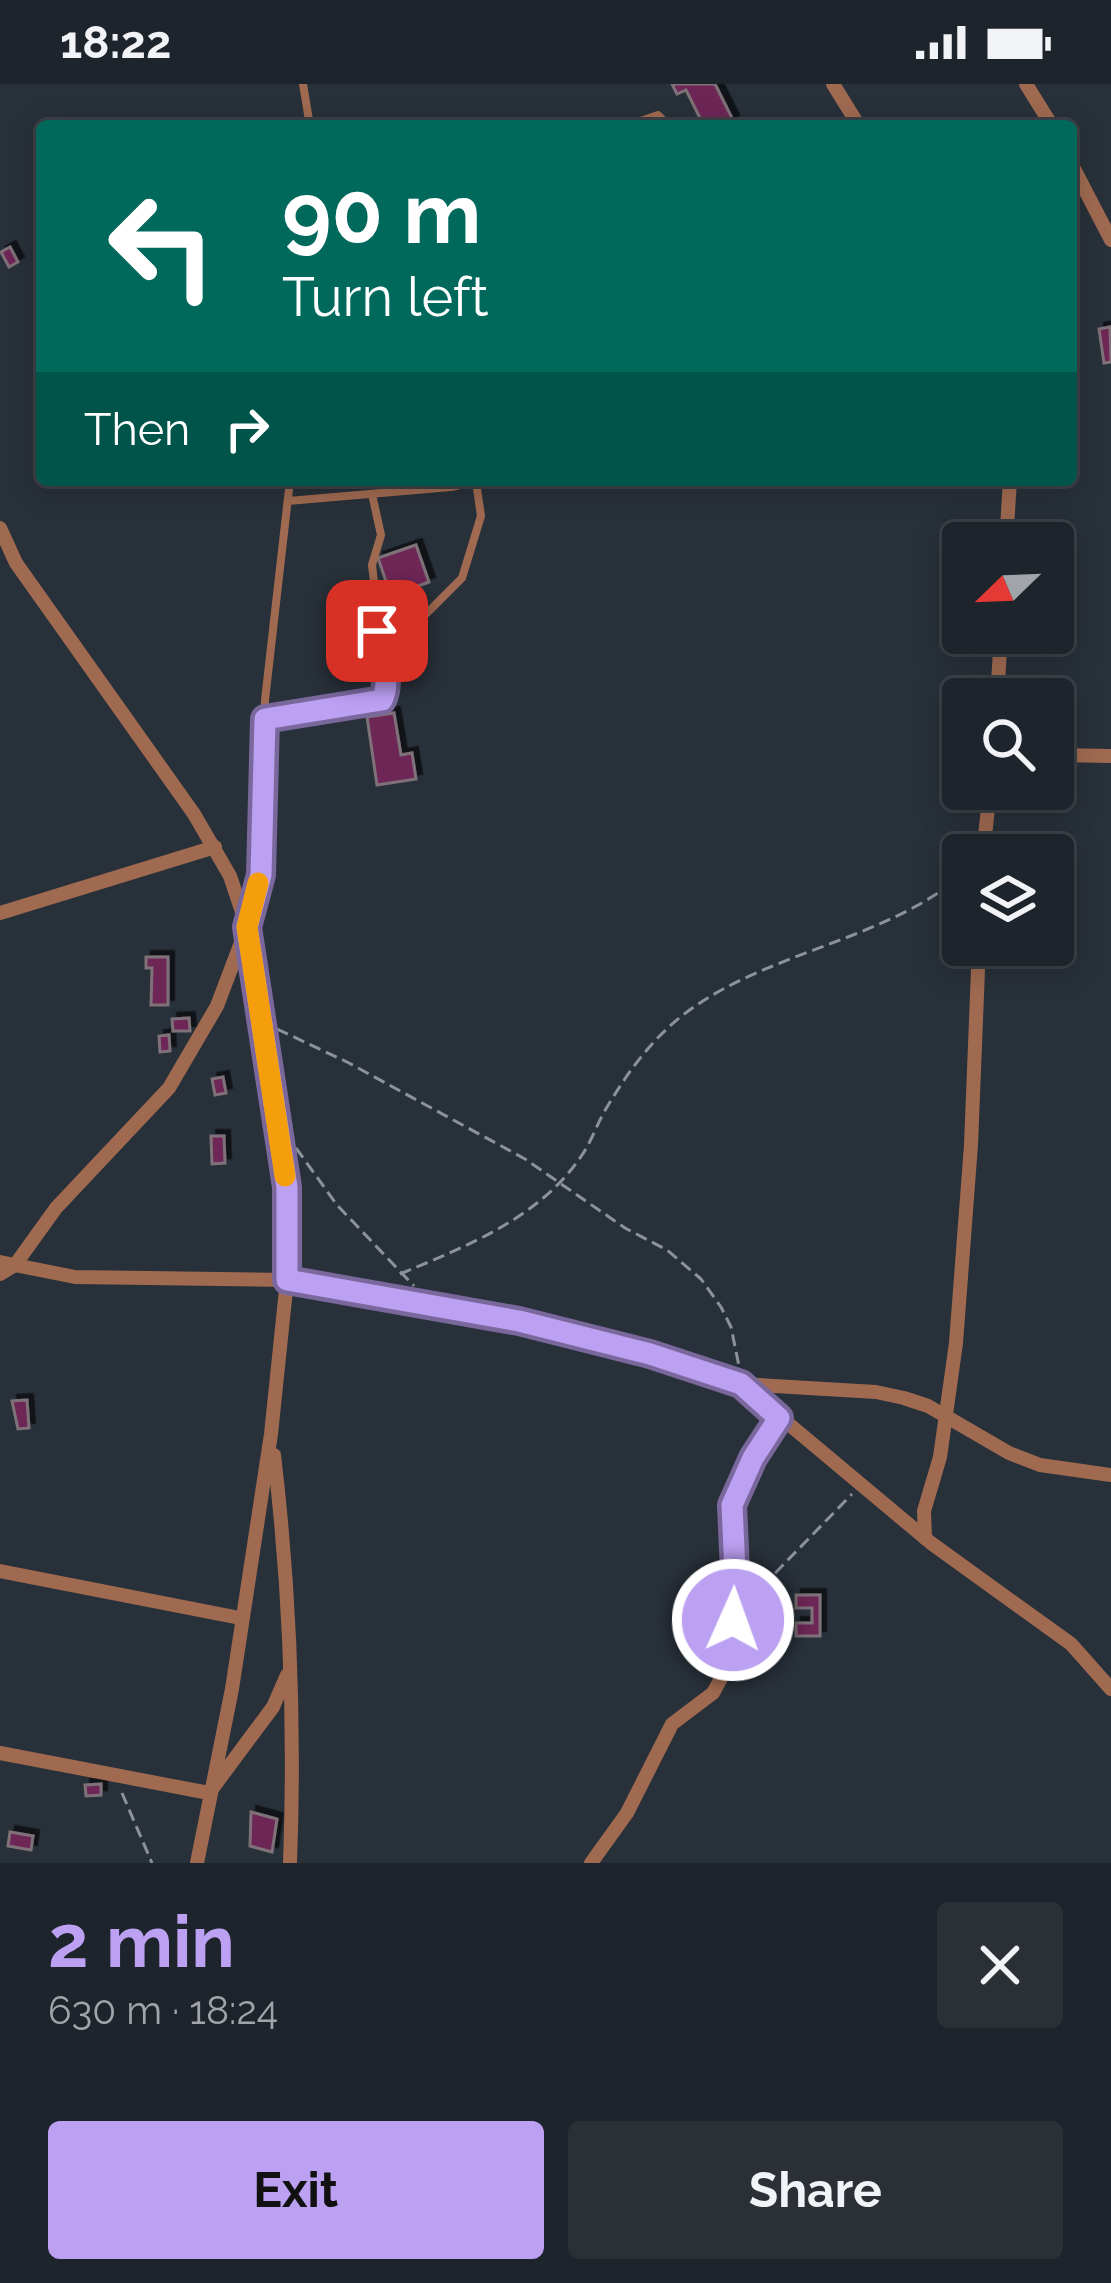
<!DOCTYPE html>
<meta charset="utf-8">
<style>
body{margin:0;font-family:Raleway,sans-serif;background:#2b3037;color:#f1f3f6;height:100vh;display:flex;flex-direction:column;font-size:45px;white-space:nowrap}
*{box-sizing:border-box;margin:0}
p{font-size:39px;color:#a1a4a9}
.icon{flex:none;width:66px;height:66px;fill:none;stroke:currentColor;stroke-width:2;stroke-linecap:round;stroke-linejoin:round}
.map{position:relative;height:1779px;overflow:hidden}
.sheet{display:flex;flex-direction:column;background:#1e242b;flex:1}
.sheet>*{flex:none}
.guide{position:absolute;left:36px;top:36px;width:1041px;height:366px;border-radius:12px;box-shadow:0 6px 30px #0003,0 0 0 3px #3c4147;background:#00695c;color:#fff;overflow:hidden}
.needle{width:78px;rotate:247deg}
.buttons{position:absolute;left:942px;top:438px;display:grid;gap:24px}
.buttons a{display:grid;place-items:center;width:132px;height:132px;border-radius:12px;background:#1e242b;box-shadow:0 6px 30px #0003,0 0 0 3px #3c4147;font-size:60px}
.pin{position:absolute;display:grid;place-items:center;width:102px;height:102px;color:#fff;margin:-51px;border-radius:24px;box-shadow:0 6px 18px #0006}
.me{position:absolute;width:132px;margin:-66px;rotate:2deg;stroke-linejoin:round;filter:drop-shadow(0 0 9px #0008)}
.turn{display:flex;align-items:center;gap:42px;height:252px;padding:0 48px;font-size:54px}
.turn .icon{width:156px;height:156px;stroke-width:2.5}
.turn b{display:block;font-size:84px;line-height:102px}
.then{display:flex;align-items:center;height:114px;padding:0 48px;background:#0003;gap:24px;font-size:45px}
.round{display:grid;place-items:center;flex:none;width:126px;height:126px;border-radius:12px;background:#2b3037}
.head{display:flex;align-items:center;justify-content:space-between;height:204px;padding:0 48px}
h1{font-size:72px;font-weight:700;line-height:90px;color:#bca0f2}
.action{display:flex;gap:24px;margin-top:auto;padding:24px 48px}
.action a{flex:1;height:138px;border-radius:12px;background:#bca0f2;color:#111;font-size:48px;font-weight:700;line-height:138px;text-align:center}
.action a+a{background:#2b3037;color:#f1f3f6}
.status{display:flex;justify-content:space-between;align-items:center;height:84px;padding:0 60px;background:#1e242b;direction:ltr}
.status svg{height:33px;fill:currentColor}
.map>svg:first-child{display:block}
</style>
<div class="status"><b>18:22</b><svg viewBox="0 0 49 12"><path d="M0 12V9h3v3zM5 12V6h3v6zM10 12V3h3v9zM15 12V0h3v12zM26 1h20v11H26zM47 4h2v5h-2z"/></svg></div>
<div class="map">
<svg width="1111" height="1779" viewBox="0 0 1111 1779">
<defs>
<filter id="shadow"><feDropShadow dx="5.5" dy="-5.5" stdDeviation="0" flood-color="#0009"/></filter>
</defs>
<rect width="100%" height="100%" fill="#283039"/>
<g fill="#6d2757" stroke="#7e7178" stroke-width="3" filter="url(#shadow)">
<polygon points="672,0 715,0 733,36 725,42 704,42 686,6 677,10"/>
<polygon points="10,163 18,178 9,183 1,168"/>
<polygon points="1110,243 1111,278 1104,279 1099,245"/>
<polygon points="416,461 429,498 391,512 378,474"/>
<polygon points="394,629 401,671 412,669 416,695 377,701 367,633"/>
<polygon points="146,873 168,873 168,921 151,921 152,884 146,884"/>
<polygon points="189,934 190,947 173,947 172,935"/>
<polygon points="169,951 170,967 160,968 159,952"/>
<polygon points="223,993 226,1009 215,1011 212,995"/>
<polygon points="211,1052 224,1052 225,1079 212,1080"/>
<polygon points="27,1316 29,1344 18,1345 12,1317"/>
<polygon points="796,1511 820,1511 820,1552 796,1552 796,1539 812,1539 812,1524 796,1524"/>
<polygon points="101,1700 101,1711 86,1712 85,1701"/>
<polygon points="251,1728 277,1735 272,1768 250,1762"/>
<polygon points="10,1748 33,1752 31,1766 8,1762"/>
</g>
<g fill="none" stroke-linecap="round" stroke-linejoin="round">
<g stroke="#8c9299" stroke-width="3" stroke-dasharray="12 6" stroke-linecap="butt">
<polyline points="277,945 347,978 525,1075 625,1144 667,1166 701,1195 721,1223 731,1243 740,1287"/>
<polyline points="296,1064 337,1121 414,1202"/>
<path d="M400,1190C467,1162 540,1134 582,1071C591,1058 596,1043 603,1030C626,990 653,952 691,925C772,867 888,855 963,790"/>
<polyline points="750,1515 852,1410"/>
<polyline points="122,1709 152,1779"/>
</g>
<g stroke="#a06a51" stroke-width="8">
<polyline points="303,0 310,42"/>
<polyline points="626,42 658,31 669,42"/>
<polyline points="37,172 42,181"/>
<polyline points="288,417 451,403 484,396"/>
<polyline points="387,597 404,579 414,542 462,494 481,432 476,398"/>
<polyline points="265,635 374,619 387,609 372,481 381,451 372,410"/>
<polyline points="248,836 261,791 265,616 290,396"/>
</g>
<g stroke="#a06a51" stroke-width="14">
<polyline points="833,0 859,42"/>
<polyline points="1026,0 1052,42"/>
<polyline points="1071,79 1111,156"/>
<polyline points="0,444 16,479 194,730 230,792 247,843 287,1103 287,1196 271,1350 232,1605 197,1779"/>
<polyline points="1006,459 1010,396"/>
<polyline points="997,615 1001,549"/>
<polyline points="1053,671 1111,672"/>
<polyline points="983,771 990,705"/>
<polyline points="0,829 215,763"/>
<polyline points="0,1178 75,1193 287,1196 439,1222 650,1270 741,1300 876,1308 904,1314 928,1322 1009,1369 1040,1381 1111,1391"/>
<polyline points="0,1190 15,1181 56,1124 169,1004 217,922 245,848"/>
<polyline points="741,1300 931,1459 1071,1560 1111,1605"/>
<path d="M274,1371C290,1506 295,1643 290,1779"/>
<polyline points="925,1454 924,1427 940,1373 956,1259 971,1061 979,861"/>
<polyline points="0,1487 240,1534"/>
<polyline points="0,1669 209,1709 273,1623 287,1591"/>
<polyline points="591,1779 627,1729 672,1640 713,1609 725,1587 736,1510 732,1421 753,1374 779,1334"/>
</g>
</g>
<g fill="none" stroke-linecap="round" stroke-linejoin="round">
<defs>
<path id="route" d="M377,547C380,568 392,597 382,616L265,635L261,791L247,843L287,1103V1196L519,1237L650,1270L741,1300L779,1334L753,1374L732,1421L736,1510L733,1536"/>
</defs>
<use href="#route" stroke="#7a689d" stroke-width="30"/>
<use href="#route" stroke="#bca0f2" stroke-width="21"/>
<polyline stroke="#f59e0b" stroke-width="21" points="258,799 247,843 285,1092"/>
</g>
</svg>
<div class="buttons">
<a><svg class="needle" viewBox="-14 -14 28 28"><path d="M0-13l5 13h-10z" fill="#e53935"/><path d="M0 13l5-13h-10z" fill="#a1a4a9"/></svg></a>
<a><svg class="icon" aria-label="search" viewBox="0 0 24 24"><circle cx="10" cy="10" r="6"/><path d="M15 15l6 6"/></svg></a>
<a><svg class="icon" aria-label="layers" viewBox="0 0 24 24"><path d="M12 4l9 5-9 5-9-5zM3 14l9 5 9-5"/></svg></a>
</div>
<div class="pin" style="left:377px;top:547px;background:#d93025"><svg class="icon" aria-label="arrive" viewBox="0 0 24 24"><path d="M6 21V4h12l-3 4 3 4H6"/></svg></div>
<svg class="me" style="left:733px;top:1536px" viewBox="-20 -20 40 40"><circle r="17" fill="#bca0f2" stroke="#fff" stroke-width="3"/><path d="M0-11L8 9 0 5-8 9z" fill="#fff"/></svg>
<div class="guide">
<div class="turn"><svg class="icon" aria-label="left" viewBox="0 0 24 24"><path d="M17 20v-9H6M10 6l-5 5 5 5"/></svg><div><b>90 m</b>Turn left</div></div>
<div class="then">Then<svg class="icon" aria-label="right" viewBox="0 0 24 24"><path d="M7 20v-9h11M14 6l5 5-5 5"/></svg></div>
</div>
</div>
<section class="sheet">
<div class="head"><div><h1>2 min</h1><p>630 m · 18:24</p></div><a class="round"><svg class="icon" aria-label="close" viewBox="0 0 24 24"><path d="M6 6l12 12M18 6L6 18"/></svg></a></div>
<div class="action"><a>Exit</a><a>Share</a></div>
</section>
